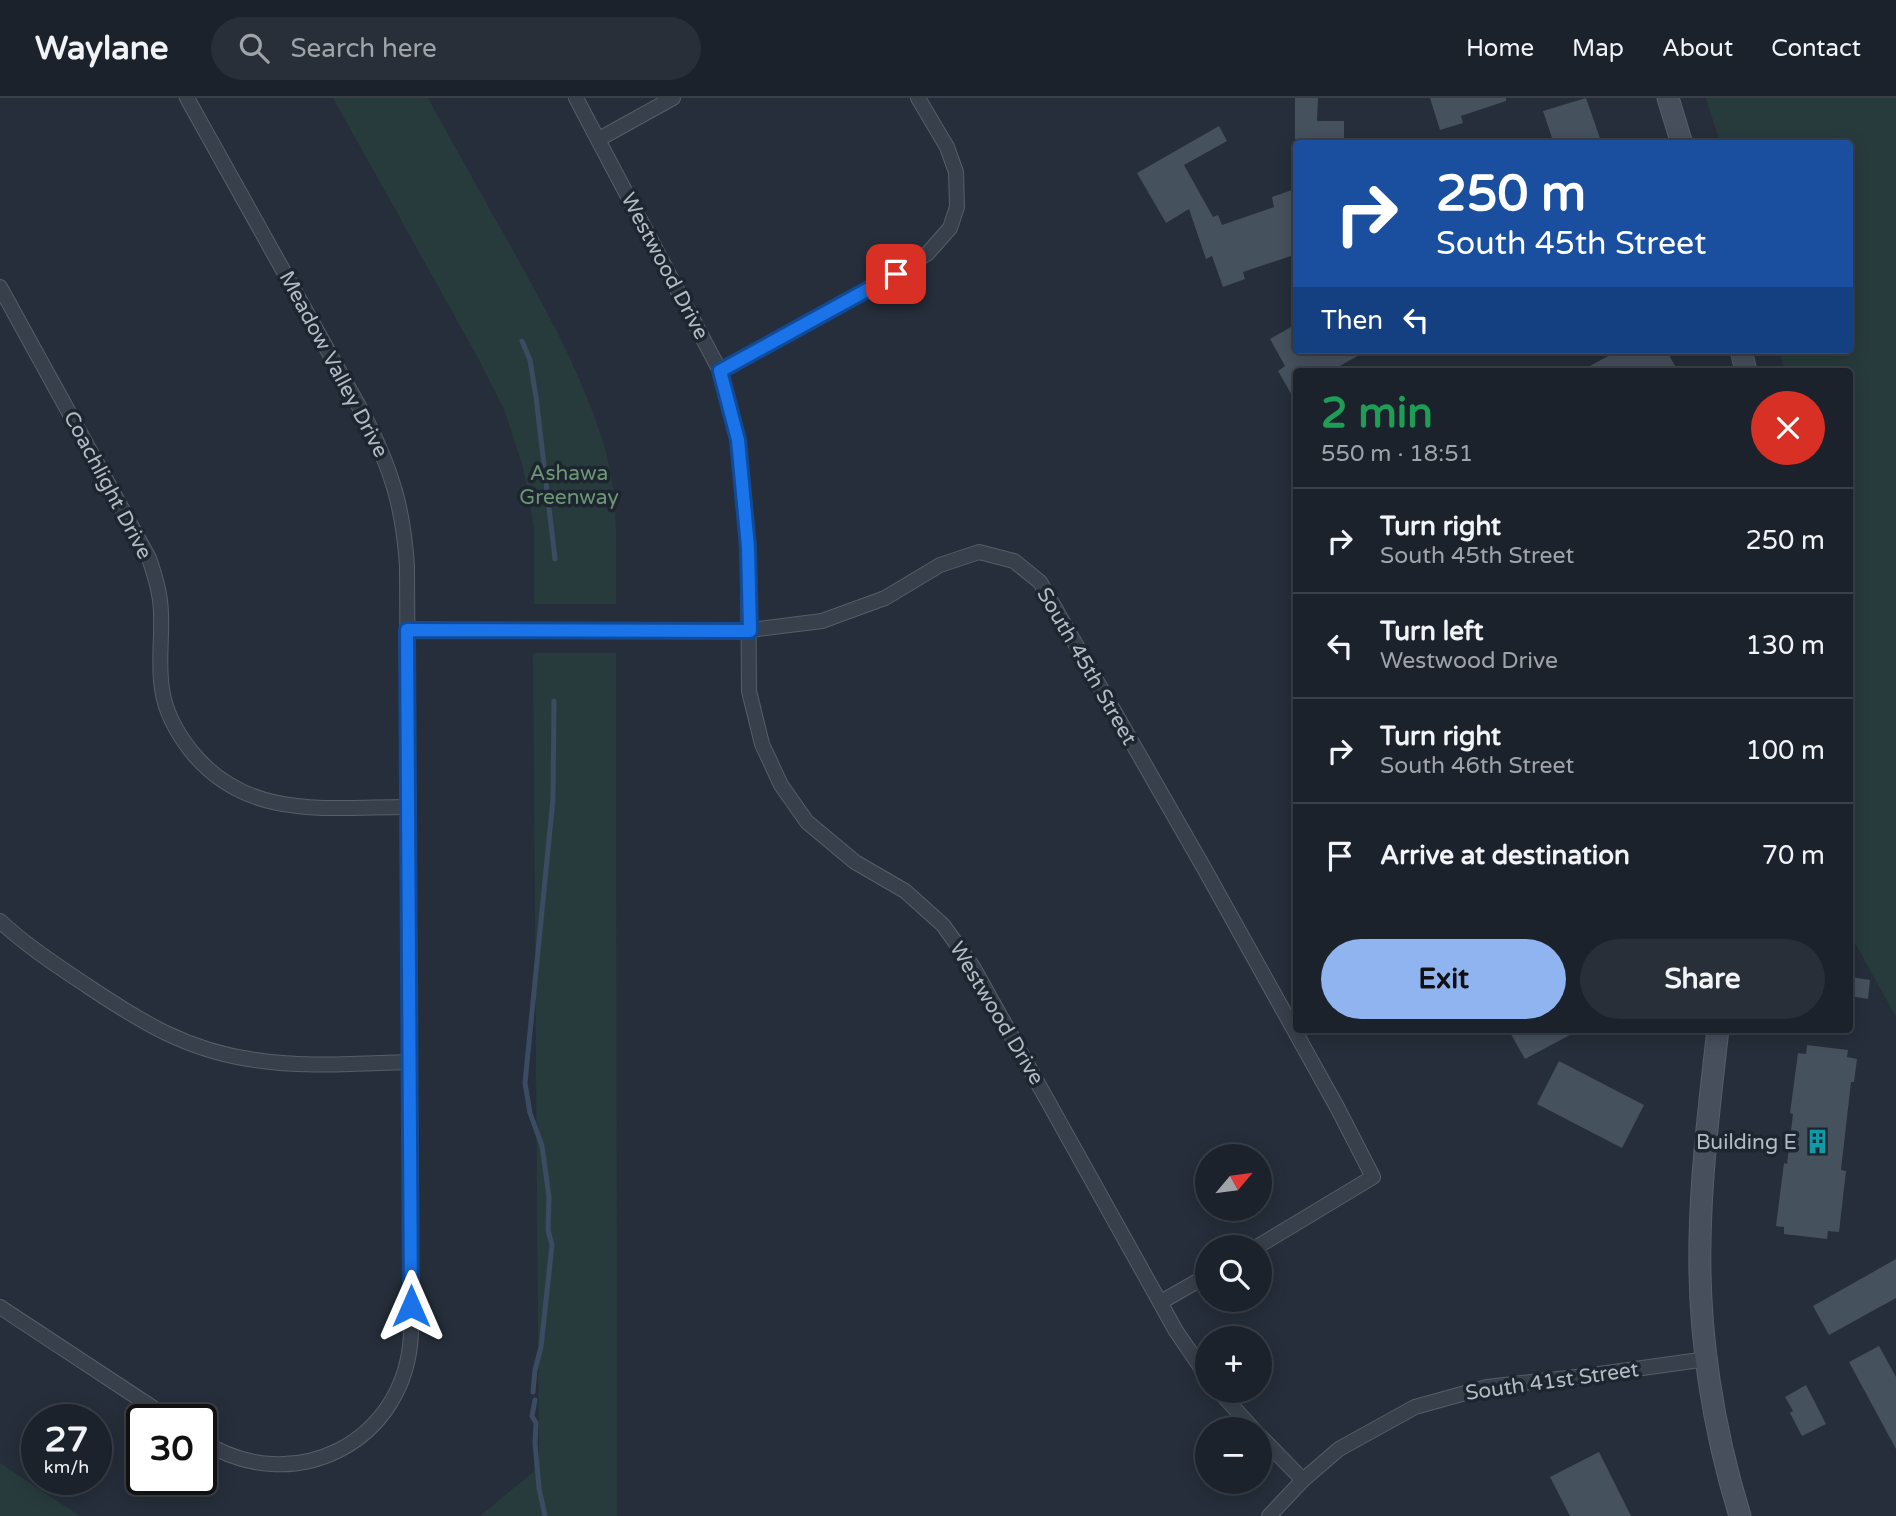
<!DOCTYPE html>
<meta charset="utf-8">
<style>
body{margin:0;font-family:"Varela Round",sans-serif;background:#292f38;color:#f1f3f6;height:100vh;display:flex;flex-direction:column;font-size:26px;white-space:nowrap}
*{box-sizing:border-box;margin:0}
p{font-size:23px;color:#a0a4a9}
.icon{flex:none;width:38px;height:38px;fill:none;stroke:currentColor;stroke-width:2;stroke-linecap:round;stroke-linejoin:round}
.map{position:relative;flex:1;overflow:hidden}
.drawer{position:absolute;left:1293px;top:270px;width:560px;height:665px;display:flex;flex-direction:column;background:#1c222c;border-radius:7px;box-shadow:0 4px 18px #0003,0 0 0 2px #3a3f48}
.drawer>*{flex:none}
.guide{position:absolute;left:1293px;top:42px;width:560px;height:214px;border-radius:7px;box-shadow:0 4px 18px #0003,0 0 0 2px #3a3f48;background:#1a4fa0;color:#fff;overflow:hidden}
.needle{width:46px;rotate:61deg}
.fabs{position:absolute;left:1195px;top:1046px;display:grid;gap:14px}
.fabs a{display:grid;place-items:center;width:77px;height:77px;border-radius:50%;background:#1c222c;box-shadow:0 4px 18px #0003,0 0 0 2px #3a3f48;font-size:35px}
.speed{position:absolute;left:21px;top:1306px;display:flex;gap:14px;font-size:35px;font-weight:700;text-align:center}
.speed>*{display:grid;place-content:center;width:91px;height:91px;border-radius:50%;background:#1c222c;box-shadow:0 4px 18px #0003,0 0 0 2px #3a3f48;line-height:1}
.speed small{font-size:18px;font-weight:400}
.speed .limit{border:4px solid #111;border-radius:10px;background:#fff;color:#111}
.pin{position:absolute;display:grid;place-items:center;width:60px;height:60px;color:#fff;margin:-30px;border-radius:14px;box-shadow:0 4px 10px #0006}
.me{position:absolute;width:77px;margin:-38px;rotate:0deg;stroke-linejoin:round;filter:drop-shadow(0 0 5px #0008)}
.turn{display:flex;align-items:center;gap:24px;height:147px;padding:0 28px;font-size:32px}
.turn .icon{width:91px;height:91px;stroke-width:2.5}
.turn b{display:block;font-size:49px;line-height:60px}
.then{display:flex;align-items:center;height:66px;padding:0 28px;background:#0003;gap:14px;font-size:26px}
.round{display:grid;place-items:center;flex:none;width:74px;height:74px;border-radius:37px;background:#292f38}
.overview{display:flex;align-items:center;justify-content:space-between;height:119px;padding:0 28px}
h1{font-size:42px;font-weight:800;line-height:52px;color:#1e9e55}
.button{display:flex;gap:14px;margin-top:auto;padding:14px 28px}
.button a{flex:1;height:80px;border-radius:42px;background:#8fb4f0;color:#111;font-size:28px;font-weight:800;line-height:80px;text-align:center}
.button a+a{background:#292f38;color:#f1f3f6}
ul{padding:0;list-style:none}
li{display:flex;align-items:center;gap:21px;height:105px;padding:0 28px;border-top:2px solid #3a3f48}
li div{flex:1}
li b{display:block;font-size:26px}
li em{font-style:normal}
header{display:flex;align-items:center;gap:42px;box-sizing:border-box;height:98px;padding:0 35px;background:#1c222c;border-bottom:2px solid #3a3f48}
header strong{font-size:33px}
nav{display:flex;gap:38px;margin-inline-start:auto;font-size:24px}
.search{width:490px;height:63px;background:#292f38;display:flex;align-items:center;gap:18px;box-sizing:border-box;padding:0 24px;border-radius:38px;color:#a0a4a9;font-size:26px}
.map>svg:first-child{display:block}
</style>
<header>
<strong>Waylane</strong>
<div class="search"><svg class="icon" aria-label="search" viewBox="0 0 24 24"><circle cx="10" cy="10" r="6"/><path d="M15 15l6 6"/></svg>Search here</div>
<nav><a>Home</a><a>Map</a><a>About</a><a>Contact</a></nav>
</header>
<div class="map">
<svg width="1896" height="1418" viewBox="0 0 1896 1418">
<rect width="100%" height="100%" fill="#252e3a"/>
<g fill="#283b3c">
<path d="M333,0H428C456,51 485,103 514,154C548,216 583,278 604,347C619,398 616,454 616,506H534V429L523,369L504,311L477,258Z"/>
<polygon points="1706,0 1896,0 1896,919 1850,836 1850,273 1784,273 1780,252 1850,252 1850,46 1720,45"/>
<polygon points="533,555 616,555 617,1418 480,1418 539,1369"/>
<polygon points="0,1365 80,1418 0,1418"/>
</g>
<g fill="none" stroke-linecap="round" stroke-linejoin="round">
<g stroke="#3b4b62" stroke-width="5">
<polyline points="522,243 530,262 536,299 555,461"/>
<polyline points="533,1294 535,1272 541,1249 552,1147 548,1132 549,1099 542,1048 530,1015 525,985 553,701 554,603"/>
<polyline points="535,1302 532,1318 536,1325 535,1345 539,1390 545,1418"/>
</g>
</g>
<g fill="#46515e">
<polygon points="1295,0 1318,0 1317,23 1344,23 1344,41 1295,41"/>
<polygon points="1430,0 1506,0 1506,3 1461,18 1463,25 1440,32"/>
<polygon points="1586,0 1602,46 1554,46 1543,13"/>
<polygon points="1219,28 1227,43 1184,67 1213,119 1218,117 1222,127 1274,109 1272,99 1292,92 1297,105 1297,156 1243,174 1245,181 1223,189 1212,158 1206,161 1189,111 1166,125 1137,75"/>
<polygon points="1291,229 1297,240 1297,252 1368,252 1331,273 1297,273 1297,306 1278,273 1285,268 1270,241"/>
<polygon points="1619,252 1666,252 1678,273 1581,273"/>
<polygon points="1850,879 1870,882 1868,901 1850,898"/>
<polygon points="1508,931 1581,931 1525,961"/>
<polygon points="1807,947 1848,952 1847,959 1857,961 1854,984 1851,984 1841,1072 1846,1073 1839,1134 1828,1133 1827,1141 1784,1136 1784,1129 1776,1128 1784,1065 1787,1066 1789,1049 1793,1016 1790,1015 1798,955 1806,956"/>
<polygon points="1559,963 1644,1007 1622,1050 1537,1006"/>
<polygon points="1896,1161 1896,1200 1829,1237 1813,1208"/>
<polygon points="1879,1248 1896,1279 1896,1351 1849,1264"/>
<polygon points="1806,1287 1826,1326 1802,1338 1790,1315 1793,1313 1785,1299"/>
<polygon points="1599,1354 1631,1418 1570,1418 1550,1379"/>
</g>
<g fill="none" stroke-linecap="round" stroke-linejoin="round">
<defs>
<g id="street">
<path d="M187,0L366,321C392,373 403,409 407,468L411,1235C407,1345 292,1402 201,1342"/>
<polyline points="576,0 720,273 738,342 748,449 749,593 762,646 781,687 807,724 855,764 905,793 943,827 973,869 1176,1233 1208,1280"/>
<polyline points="599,41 673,0"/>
<path d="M0,189L149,460C155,478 161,497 161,517C162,542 158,566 162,591C165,613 177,635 191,653C247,723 328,709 408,709"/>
<polyline points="720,273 896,176 928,155 950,130 957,109 956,74 947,49 918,0"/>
<polyline points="407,532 750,532 822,523 885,500 940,467 979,454 1014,463 1040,484 1204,770 1337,1009 1373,1079 1255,1150"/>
<path d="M0,823C27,848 56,867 86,887C141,924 188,953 255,962C305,970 359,965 410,964"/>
<polyline points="1161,1204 1208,1177"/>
<polyline points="0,1209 170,1321"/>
<polyline points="1219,1293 1254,1332"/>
<polyline points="1260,1338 1303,1382"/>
<polyline points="1269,1418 1303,1382 1339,1351 1415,1309 1487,1289 1585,1278 1707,1261"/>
</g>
<g id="secondary">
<polyline points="1668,0 1682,46"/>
<polyline points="1741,252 1746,273"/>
<path d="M1718,931C1710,1002 1701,1073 1700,1144C1698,1235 1713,1331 1740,1418"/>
</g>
</defs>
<use href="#street" stroke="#565e68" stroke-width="16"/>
<use href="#secondary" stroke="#565e68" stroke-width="23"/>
<use href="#street" stroke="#38404b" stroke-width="14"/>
<use href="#secondary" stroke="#474f5d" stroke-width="21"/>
</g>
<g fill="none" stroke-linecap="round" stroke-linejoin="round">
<defs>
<polyline id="route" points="411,1208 407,532 750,533 748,449 738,342 720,273 896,176"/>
</defs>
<use href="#route" stroke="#114b97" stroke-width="18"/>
<use href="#route" stroke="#1a73e8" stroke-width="12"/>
</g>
<defs>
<symbol id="building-bare" viewBox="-9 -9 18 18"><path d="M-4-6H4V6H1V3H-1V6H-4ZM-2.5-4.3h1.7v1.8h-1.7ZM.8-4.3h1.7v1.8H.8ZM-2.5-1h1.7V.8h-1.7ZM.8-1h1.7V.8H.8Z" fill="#0f9aa8" stroke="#1d252f" stroke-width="2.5" paint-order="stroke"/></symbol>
</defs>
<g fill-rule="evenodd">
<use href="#building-bare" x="1800" y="1026" width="35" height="35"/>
</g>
<g text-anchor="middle" stroke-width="7" stroke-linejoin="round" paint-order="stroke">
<g font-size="21" fill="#b4bbc6" stroke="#1d252f">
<text transform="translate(665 168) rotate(62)" y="7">Westwood Drive</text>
<text transform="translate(334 266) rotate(62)" y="7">Meadow Valley Drive</text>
<text transform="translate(108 387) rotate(62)" y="7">Coachlight Drive</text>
<text transform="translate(1087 568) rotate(60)" y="7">South 45th Street</text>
<text transform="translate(997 915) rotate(59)" y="7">Westwood Drive</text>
<text transform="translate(1552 1283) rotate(-8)" y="7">South 41st Street</text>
</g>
<g font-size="21" fill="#6d9576" stroke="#1d252f">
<text x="569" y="382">Ashawa<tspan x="569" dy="24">Greenway</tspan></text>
</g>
<g font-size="21" fill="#b4bbc6" stroke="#1d252f" text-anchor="end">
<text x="1797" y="1051">Building E</text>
</g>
</g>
</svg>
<div class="fabs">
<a><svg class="needle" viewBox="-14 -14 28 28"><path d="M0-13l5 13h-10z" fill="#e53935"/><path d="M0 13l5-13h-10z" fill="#a0a4a9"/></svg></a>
<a><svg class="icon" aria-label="search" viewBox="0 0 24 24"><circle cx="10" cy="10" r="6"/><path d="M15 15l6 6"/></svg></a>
<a>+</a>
<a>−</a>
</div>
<div class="speed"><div>27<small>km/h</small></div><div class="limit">30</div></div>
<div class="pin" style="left:896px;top:176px;background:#d93025"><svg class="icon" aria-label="arrive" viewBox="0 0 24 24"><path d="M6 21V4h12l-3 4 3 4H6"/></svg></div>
<svg class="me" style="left:411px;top:1208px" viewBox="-20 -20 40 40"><path d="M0-17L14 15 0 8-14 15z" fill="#1a73e8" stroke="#fff" stroke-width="4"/></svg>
<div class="guide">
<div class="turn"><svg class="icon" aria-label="right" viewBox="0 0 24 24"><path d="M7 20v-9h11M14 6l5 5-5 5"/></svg><div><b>250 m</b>South 45th Street</div></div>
<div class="then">Then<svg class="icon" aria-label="left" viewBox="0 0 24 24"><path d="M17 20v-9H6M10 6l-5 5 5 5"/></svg></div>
</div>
<section class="drawer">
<div class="overview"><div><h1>2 min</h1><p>550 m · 18:51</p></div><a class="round" style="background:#d93025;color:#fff"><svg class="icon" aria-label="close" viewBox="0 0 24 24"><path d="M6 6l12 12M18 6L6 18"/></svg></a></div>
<ul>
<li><svg class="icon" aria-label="right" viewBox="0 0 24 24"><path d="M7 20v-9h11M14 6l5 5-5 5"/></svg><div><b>Turn right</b><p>South 45th Street</p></div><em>250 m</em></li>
<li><svg class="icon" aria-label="left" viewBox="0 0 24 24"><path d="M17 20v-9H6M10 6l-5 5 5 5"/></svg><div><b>Turn left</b><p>Westwood Drive</p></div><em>130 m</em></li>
<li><svg class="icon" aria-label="right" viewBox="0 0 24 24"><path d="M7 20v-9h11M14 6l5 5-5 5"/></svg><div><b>Turn right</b><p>South 46th Street</p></div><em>100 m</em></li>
<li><svg class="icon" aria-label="arrive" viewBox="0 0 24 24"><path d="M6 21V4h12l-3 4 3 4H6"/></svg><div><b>Arrive at destination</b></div><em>70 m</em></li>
</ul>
<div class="button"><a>Exit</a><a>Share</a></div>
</section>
</div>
